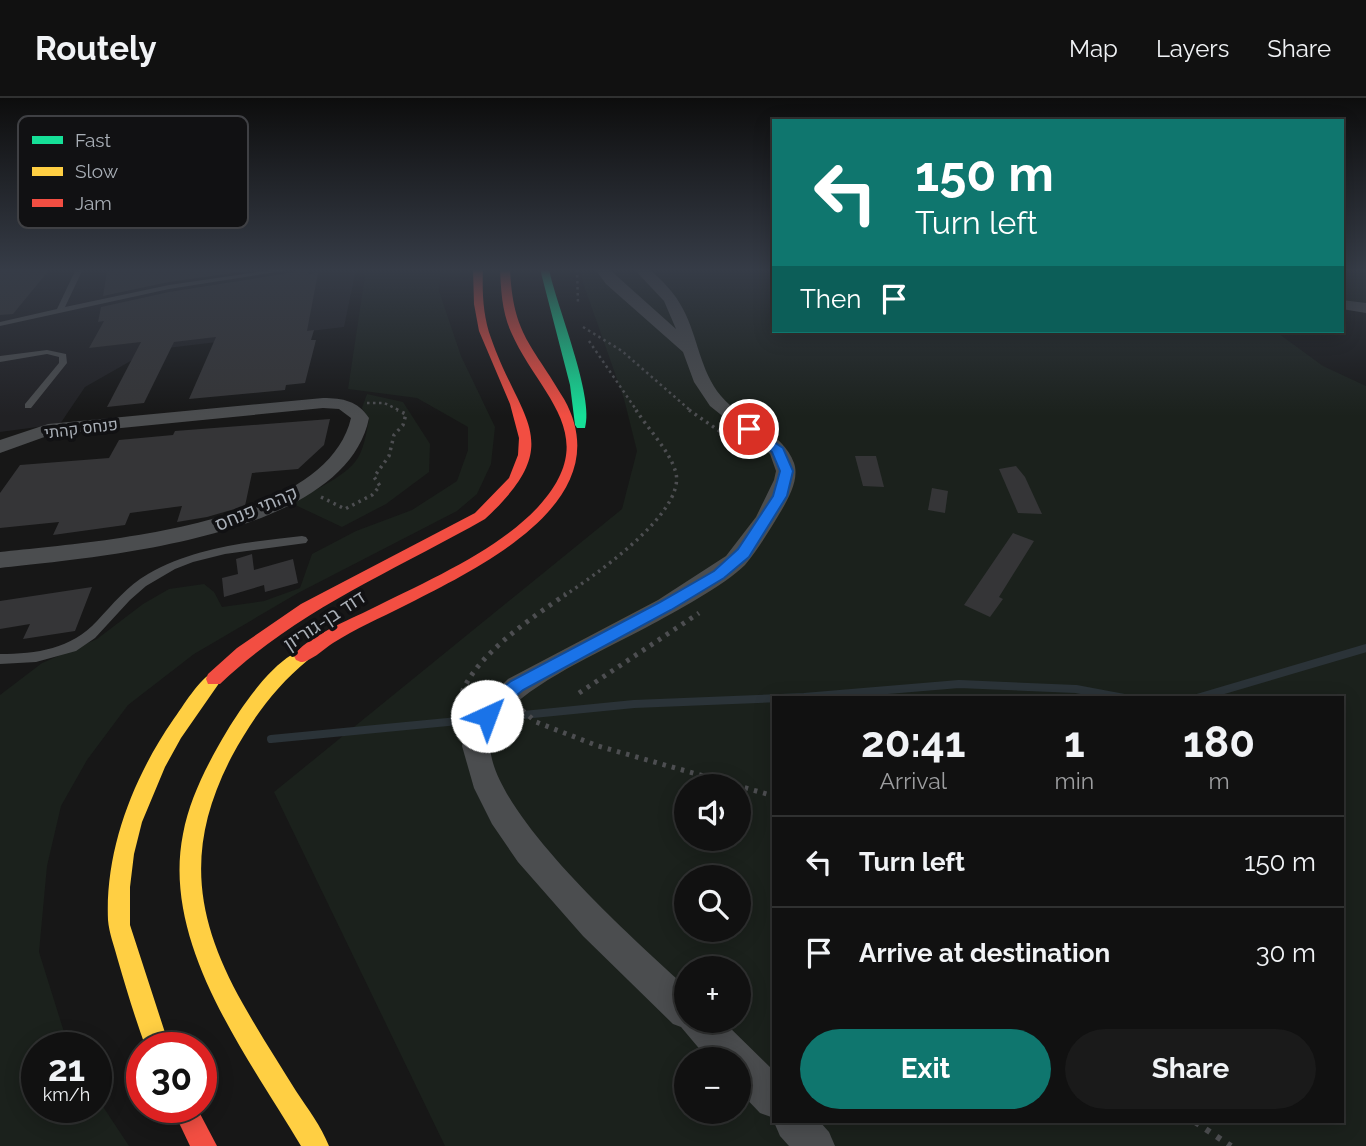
<!DOCTYPE html>
<meta charset="utf-8">
<style>
body{margin:0;font-family:Raleway,Heebo,sans-serif;background:#1a1a1a;color:#f1f3f6;height:100vh;display:flex;flex-direction:column;font-size:26px;white-space:nowrap}
*{box-sizing:border-box;margin:0}
p{font-size:23px;color:#9c9d9f}
.icon{flex:none;width:38px;height:38px;fill:none;stroke:currentColor;stroke-width:2;stroke-linecap:round;stroke-linejoin:round}
.map{position:relative;flex:1;overflow:hidden}
.sheet{position:absolute;left:772px;top:598px;width:572px;height:427px;display:flex;flex-direction:column;background:#111;border-radius:0px;box-shadow:0 4px 18px #0003,0 0 0 2px #303131}
.sheet>*{flex:none}
.banner{position:absolute;left:772px;top:21px;width:572px;height:214px;border-radius:0px;box-shadow:0 4px 18px #0003,0 0 0 2px #303131;background:#0f766e;color:#fff;overflow:hidden}
.controls{position:absolute;left:674px;top:676px;display:grid;gap:14px}
.controls a{display:grid;place-items:center;width:77px;height:77px;border-radius:50%;background:#111;box-shadow:0 4px 18px #0003,0 0 0 2px #303131;font-size:35px}
.speed{position:absolute;left:21px;top:934px;display:flex;gap:14px;font-size:35px;font-weight:700;text-align:center}
.speed>*{display:grid;place-content:center;width:91px;height:91px;border-radius:50%;background:#111;box-shadow:0 4px 18px #0003,0 0 0 2px #303131;line-height:1}
.speed small{font-size:18px;font-weight:400}
.speed .limit{border:10px solid #d22;background:#fff;color:#111}
.pin{position:absolute;display:grid;place-items:center;width:60px;height:60px;color:#fff;margin:-30px;border:4px solid #fff;border-radius:50%;box-shadow:0 2px 7px #0007}
.me{position:absolute;width:77px;margin:-38px;rotate:43deg;stroke-linejoin:round;filter:drop-shadow(0 0 5px #0008)}
.turn{display:flex;align-items:center;gap:24px;height:147px;padding:0 28px;font-size:32px}
.turn .icon{width:91px;height:91px;stroke-width:2.5}
.turn b{display:block;font-size:49px;line-height:60px}
.then{display:flex;align-items:center;height:66px;padding:0 28px;background:#0003;gap:14px;font-size:26px}
.eta{display:flex;justify-content:space-evenly;align-items:center;height:119px;text-align:center}
.eta b{font-size:42px;font-weight:700;line-height:49px}
.button{display:flex;gap:14px;margin-top:auto;padding:14px 28px}
.button a{flex:1;height:80px;border-radius:42px;background:#0f766e;color:#fff;font-size:28px;font-weight:700;line-height:80px;text-align:center}
.button a+a{background:#1a1a1a;color:#f1f3f6}
ul{padding:0;list-style:none}
li{display:flex;align-items:center;gap:21px;height:91px;padding:0 28px;border-top:2px solid #303131}
li div{flex:1}
li b{display:block;font-size:26px}
li em{font-style:normal}
header{display:flex;align-items:center;gap:42px;box-sizing:border-box;height:98px;padding:0 35px;background:#111;border-bottom:2px solid #303131}
header strong{font-size:33px}
nav{display:flex;gap:38px;margin-inline-start:auto;font-size:24px}
.map>svg:first-child{display:block}
</style>
<header>
<strong>Routely</strong>
<nav><a>Map</a><a>Layers</a><a>Share</a></nav>
</header>
<div class="map">
<svg width="1366" height="1048" viewBox="0 0 1366 1048">
<rect width="100%" height="100%" fill="#171717"/>
<polygon fill="#212124" points="0,171 356,171 344,229 150,252 85,289 60,326 0,334"/>
<g fill="#1b211c" fill-rule="evenodd">
<polygon points="366,171 441,171 439,193 461,258 495,329 491,366 477,396 457,413 298,495 194,556 128,607 87,662 61,708 47,768 39,854 69,950 37,950 37,1010 96,1010 96,998 129,1048 0,1048 0,597 42,565 97,541 143,506 169,491 204,486 214,494 222,509 264,503 300,490 312,456 356,433 412,412 457,383 468,352 468,329 417,300 348,291"/>
<path d="M581,171H773L774,233H1275L1323,268L1366,288V1048H445L274,694L622,411L637,353L624,301L582,182ZM774,600H1342V1024H774ZM686,688H738V740H686ZM686,779H738V831H686ZM686,870H738V922H686ZM686,961H738V1013H686Z"/>
<polygon points="1342,171 1366,171 1366,214 1342,210"/>
<path d="M367,296L403,304L430,346L429,374L386,406L342,429L291,405C311,393 340,382 355,364C364,353 366,335 369,322L362,310Z"/>
</g>
<g fill="none" stroke-linecap="round" stroke-linejoin="round">
<polyline stroke="#2b3338" stroke-width="4.5" points="1363,171 1366,172"/>
<g stroke="#2b3338" stroke-width="8">
<polyline points="1197,600 1366,550"/>
<polyline points="494,620 634,606 804,599 959,586 1076,591 1124,600"/>
<polyline points="271,641 479,621"/>
</g>
</g>
<g fill="#353537">
<polygon points="0,171 50,171 13,216 0,217"/>
<polygon points="120,171 261,171 169,184 103,198 107,173"/>
<polygon points="298,171 308,171 309,176 318,175 307,233 314,232 311,242 316,242 305,285 286,287 285,292 189,301 216,239 174,244 144,305 107,309 141,244 89,250 104,223 98,224 101,209 169,194 295,174"/>
<polygon points="330,321 324,347 298,371 252,375 245,408 207,419 177,424 182,408 130,415 125,427 53,437 59,424 0,430 0,395 20,367 109,360 119,342 173,337 175,333"/>
<polygon points="855,358 876,358 884,389 863,388"/>
<polygon points="1016,368 1025,379 1042,416 1018,415 999,371"/>
<polygon points="932,390 948,393 945,415 928,412"/>
<polygon points="1013,435 1034,443 999,499 1003,501 990,519 964,507"/>
<polygon points="252,456 254,472 293,461 298,485 265,494 264,487 224,499 222,480 238,476 236,461"/>
<polygon points="92,489 75,533 23,541 30,526 0,531 0,503"/>
</g>
<g fill="none" stroke-linecap="round" stroke-linejoin="round">
<g stroke="#4d4e51" stroke-width="2.5" stroke-dasharray="2.5 3.5" stroke-linecap="butt">
<polyline points="577,171 578,205"/>
<polyline points="583,229 622,253 691,313"/>
<polyline points="589,243 637,313"/>
<polyline points="367,305 384,305 401,313"/>
</g>
<g stroke="#4d4e51" stroke-width="3.5" stroke-dasharray="2.5 4.5" stroke-linecap="butt">
<polyline points="689,312 731,341"/>
<polyline points="321,399 345,411 372,397 380,388 374,379 389,358 394,337 403,327 406,316 397,312"/>
<path d="M564,498C593,478 685,416 676,375C670,353 648,331 636,312"/>
</g>
<g stroke="#4d4e51" stroke-width="5" stroke-dasharray="3.5 6" stroke-linecap="butt">
<polyline points="579,595 699,515"/>
<polyline points="522,612 536,624 598,648 774,698"/>
<path d="M458,622C458,615 458,606 460,600C473,558 532,520 566,496"/>
</g>
<polyline stroke="#4d4e51" stroke-width="6" stroke-dasharray="5 8" stroke-linecap="butt" points="1195,1024 1231,1048"/>
<g fill="#4b4d4f" fill-rule="evenodd">
<polygon points="76,171 83,171 65,209 169,187 278,171 295,171 169,191 0,228 0,224 57,211"/>
<polygon points="47,252 66,256 67,265 31,310 25,310 25,306 59,265 59,259 47,256 0,264 0,258"/>
<path d="M302,438L306,439L308,442L306,445L225,456L193,464L175,471L146,488L130,502L95,540L76,553L36,564L0,566V556C37,556 71,551 97,523C113,506 127,488 148,476C195,449 249,444 302,438Z"/>
</g>
<g fill="#4b4d4f" fill-rule="evenodd">
<path d="M595,171H609L676,231L664,203L634,171H649C662,182 675,195 683,211C698,239 700,273 721,298C741,323 782,332 794,365C801,385 782,411 772,428C764,441 755,455 745,467C725,487 673,515 647,529C605,552 516,590 494,630C461,691 644,850 686,889V922H722L774,973V1020L760,1015L738,992V961H708L681,929L673,926L583,838L518,764L492,726L474,690L462,648L466,631L475,614L508,581L658,502L726,458L756,419L774,382L776,373L770,356L710,308L694,284L683,254L606,186Z"/>
<polygon points="1342,202 1366,205 1366,215 1342,211"/>
<path d="M323,300C343,300 358,303 369,320C345,440 98,459 0,470V454C91,444 326,429 351,320L339,311L323,310L50,337L0,355V342L48,326Z"/>
<polygon points="774,1024 820,1024 829,1034 835,1048 789,1048 780,1038"/>
</g>
<path fill="#16e098" fill-rule="evenodd" d="M540,171H549C556,207 595,299 585,330H577L575,327L570,287Z"/>
<g fill="#ffcf43" fill-rule="evenodd">
<path d="M302,552L308,554L310,558L308,562C275,589 252,621 232,658C185,748 194,819 243,906C260,936 278,964 296,993C308,1011 321,1028 329,1048H301C248,959 161,846 183,736C190,699 208,665 227,633C242,608 274,561 302,552Z"/>
<path d="M214,574L220,576L222,581L181,640L165,669L142,724L134,756L130,789V827L170,950H146C135,920 126,890 117,859C114,847 109,835 108,822C105,752 133,680 173,622C182,610 200,579 214,574Z"/>
</g>
<g fill="#f24e42" fill-rule="evenodd">
<path d="M473,171H483C482,194 483,218 491,240C520,324 568,344 485,421C392,474 299,511 220,586H208L206,581L208,576L237,550L301,506L475,415L509,380L518,357L519,340L510,306L479,233L474,206Z"/>
<path d="M500,171H510C513,238 533,247 564,301C622,404 476,471 404,508C380,520 355,531 333,545C324,551 316,559 306,563C301,565 301,564 296,562L294,558C304,540 351,521 371,511C425,484 497,453 538,409C604,337 539,298 511,234C502,214 501,192 500,171Z"/>
<polygon points="172,1010 197,1010 217,1048 190,1048"/>
</g>
</g>
<linearGradient id="sky" x2="0" y2="1"><stop stop-color="#0d0d0d"/><stop offset="0.54" stop-color="#363c47"/><stop offset="1" stop-color="#363c47" stop-opacity="0"/></linearGradient>
<rect width="1366" height="318" fill="url(#sky)"/>
<path fill="#1a73e8" stroke="#114b97" stroke-width="2" d="M749,327L783,350L793,373L787,398L749,459L724,480L671,512L523,592L505,607L493,623L487,625L481,623L478,618C486,603 498,593 511,583L660,504L714,473L738,451L773,398L780,373L772,354L743,331Z"/>
<g text-anchor="middle" stroke-width="7" stroke-linejoin="round" paint-order="stroke">
<g font-size="16" fill="#a9afb7" stroke="#111113">
<text transform="translate(81 330) rotate(-7)" y="6">פנחס קהתי</text>
</g>
<g font-size="19" fill="#a9afb7" stroke="#111113">
<text transform="translate(256 410) rotate(-23)" y="7">קהתי פנחס</text>
<text transform="translate(324 522) rotate(-33)" y="7">דוד בן-גוריון</text>
</g>
</g>
<rect x="18" y="18" width="230" height="112" rx="10" fill="#111113" stroke="#3f4044" stroke-width="2"/>
<rect x="32" y="38" width="31" height="8" fill="#16e098"/>
<rect x="32" y="69" width="31" height="9" fill="#ffcf43"/>
<rect x="32" y="101" width="31" height="8" fill="#f24e42"/>
<g font-size="19" fill="#a9afb7">
<text x="75" y="49">Fast</text>
<text x="75" y="80">Slow</text>
<text x="75" y="112">Jam</text>
</g>
</svg>
<div class="controls">
<a><svg class="icon" aria-label="sound" viewBox="0 0 24 24"><path d="M4 9h4l5-4v14l-5-4H4zM17 9q2 3 0 6"/></svg></a>
<a><svg class="icon" aria-label="search" viewBox="0 0 24 24"><circle cx="10" cy="10" r="6"/><path d="M15 15l6 6"/></svg></a>
<a>+</a>
<a>−</a>
</div>
<div class="speed"><div>21<small>km/h</small></div><div class="limit">30</div></div>
<div class="pin" style="left:749px;top:331px;background:#d93025"><svg class="icon" aria-label="arrive" viewBox="0 0 24 24"><path d="M6 21V4h12l-3 4 3 4H6"/></svg></div>
<svg class="me" style="left:487px;top:618px" viewBox="-20 -20 40 40"><circle r="19" fill="#fff"/><path d="M0-13L10 11 0 6-10 11z" fill="#1a73e8"/></svg>
<div class="banner">
<div class="turn"><svg class="icon" aria-label="left" viewBox="0 0 24 24"><path d="M17 20v-9H6M10 6l-5 5 5 5"/></svg><div><b>150 m</b>Turn left</div></div>
<div class="then">Then<svg class="icon" aria-label="arrive" viewBox="0 0 24 24"><path d="M6 21V4h12l-3 4 3 4H6"/></svg></div>
</div>
<section class="sheet">
<div class="eta">
<div><b>20:41</b><p>Arrival</p></div>
<div><b>1</b><p>min</p></div>
<div><b>180</b><p>m</p></div>
</div>
<ul>
<li><svg class="icon" aria-label="left" viewBox="0 0 24 24"><path d="M17 20v-9H6M10 6l-5 5 5 5"/></svg><div><b>Turn left</b></div><em>150 m</em></li>
<li><svg class="icon" aria-label="arrive" viewBox="0 0 24 24"><path d="M6 21V4h12l-3 4 3 4H6"/></svg><div><b>Arrive at destination</b></div><em>30 m</em></li>
</ul>
<div class="button"><a>Exit</a><a>Share</a></div>
</section>
</div>
